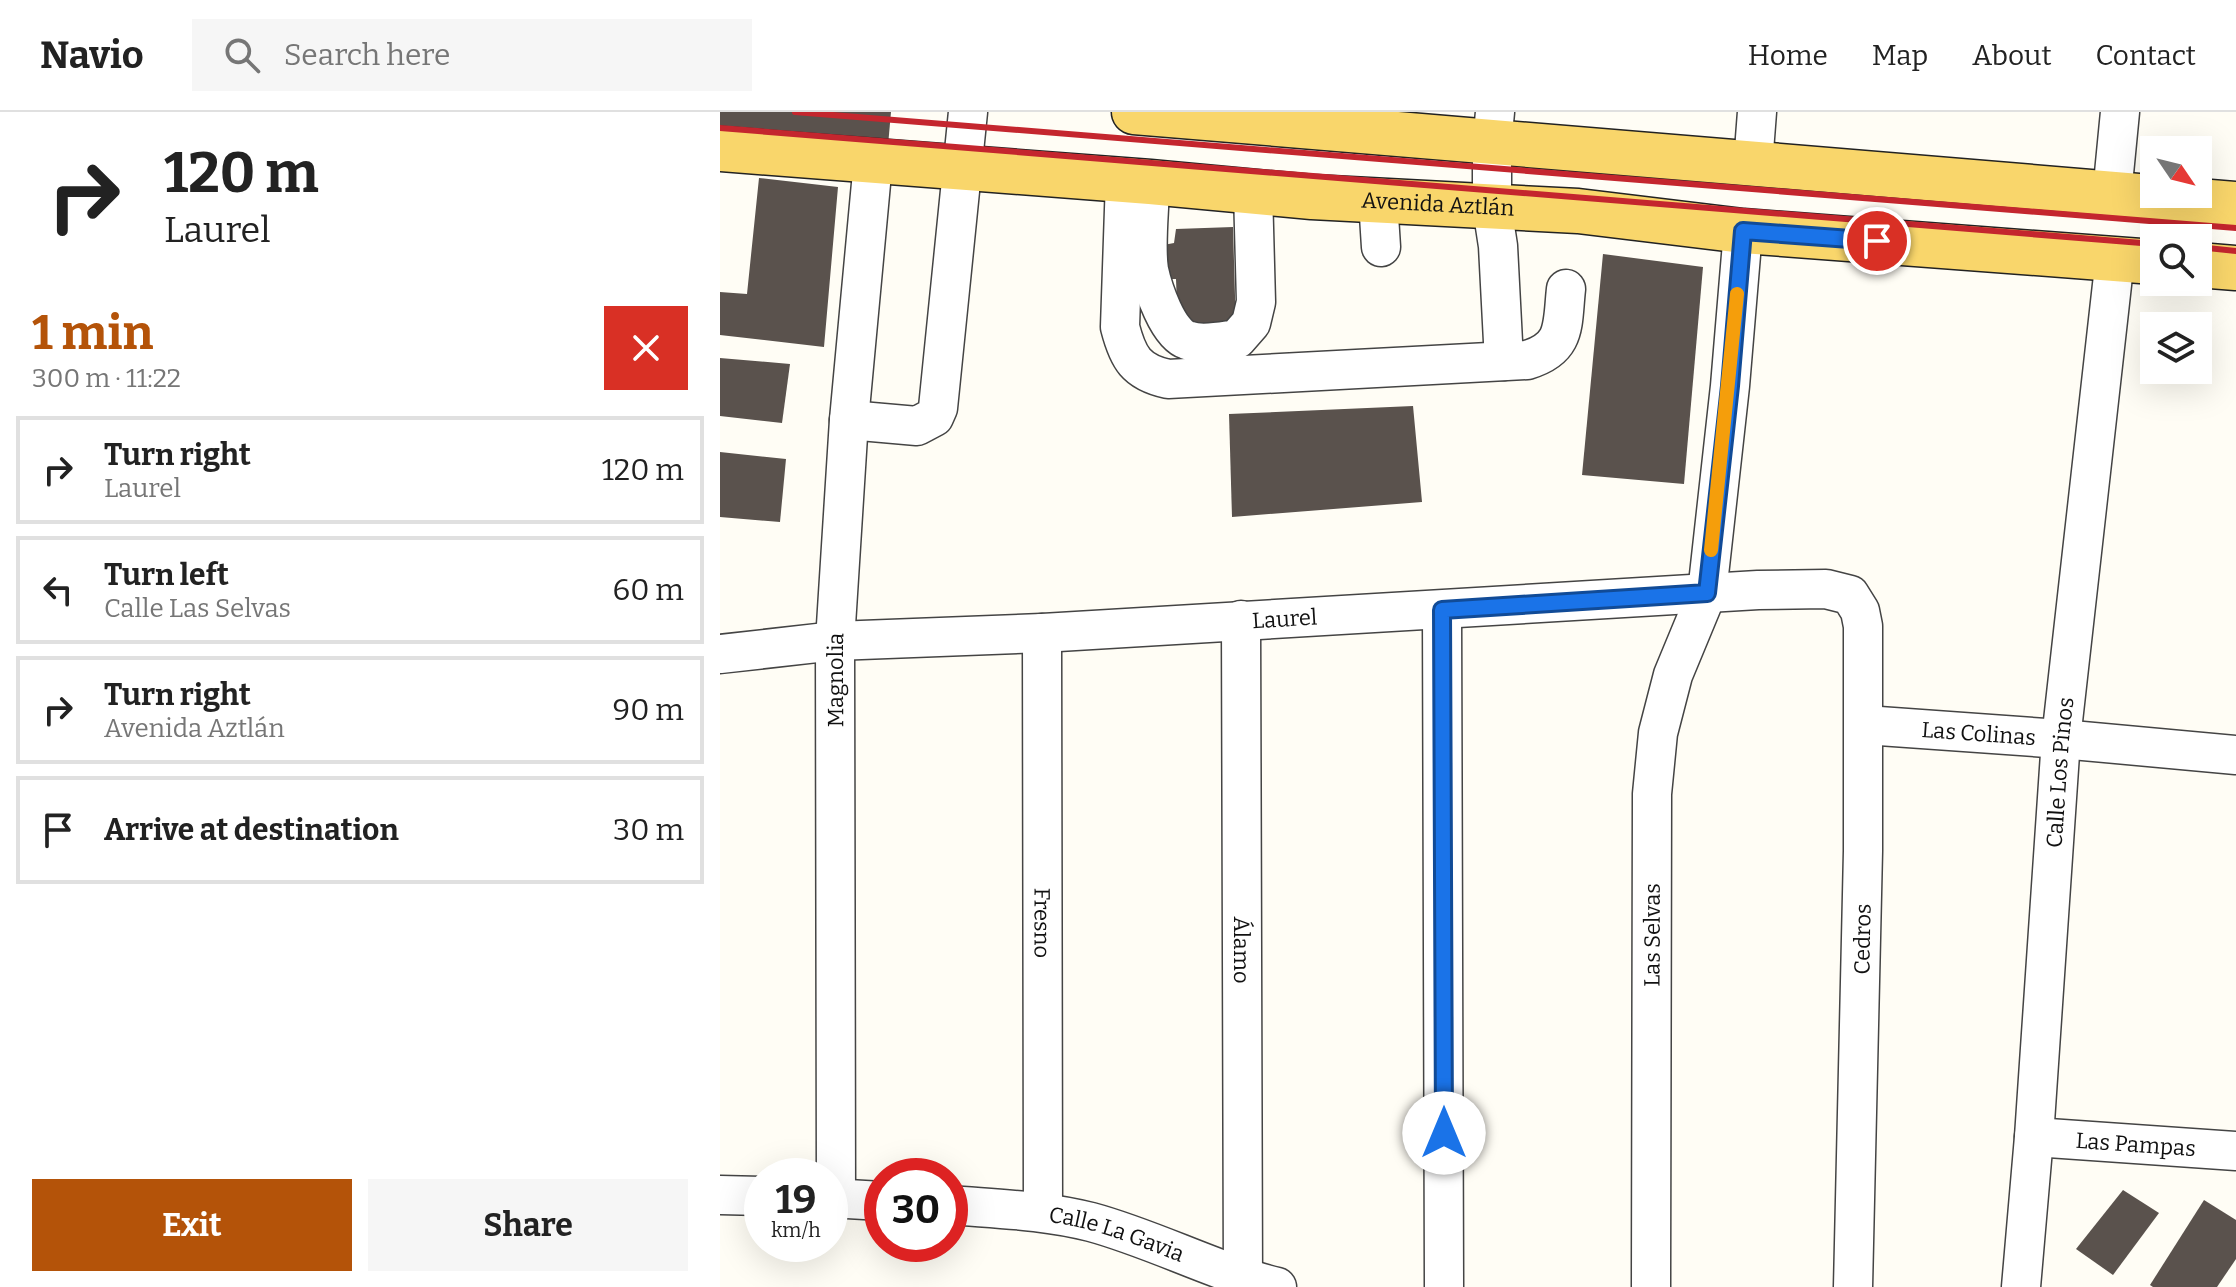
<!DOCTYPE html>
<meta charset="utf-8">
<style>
body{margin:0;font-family:Bitter,serif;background:#f6f6f6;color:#222;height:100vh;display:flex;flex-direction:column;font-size:30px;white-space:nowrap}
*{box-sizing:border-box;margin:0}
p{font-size:26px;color:#767676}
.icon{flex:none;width:44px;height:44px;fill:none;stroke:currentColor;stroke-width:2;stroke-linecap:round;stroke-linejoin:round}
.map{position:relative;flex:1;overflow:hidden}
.panel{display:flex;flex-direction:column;background:#fff;width:720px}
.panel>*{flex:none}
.guide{background:#fff;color:#222;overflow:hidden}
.needle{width:52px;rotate:125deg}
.controls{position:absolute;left:1420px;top:24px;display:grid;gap:16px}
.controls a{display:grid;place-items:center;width:72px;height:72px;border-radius:0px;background:#fff;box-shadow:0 8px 32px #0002;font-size:40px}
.speed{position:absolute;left:24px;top:1046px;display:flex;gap:16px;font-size:40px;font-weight:700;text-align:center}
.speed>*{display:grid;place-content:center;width:104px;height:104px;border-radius:50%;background:#fff;box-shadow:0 8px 32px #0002;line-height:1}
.speed small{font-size:20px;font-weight:400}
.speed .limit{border:12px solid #d22;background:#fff;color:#111}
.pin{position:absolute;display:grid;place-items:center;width:68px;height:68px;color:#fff;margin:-34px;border:4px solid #fff;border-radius:50%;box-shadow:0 2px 8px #0007}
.me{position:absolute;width:88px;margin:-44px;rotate:0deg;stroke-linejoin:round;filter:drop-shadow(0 0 6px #0008)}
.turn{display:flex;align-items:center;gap:28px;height:168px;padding:0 32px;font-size:36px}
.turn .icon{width:104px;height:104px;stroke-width:2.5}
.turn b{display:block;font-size:56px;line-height:68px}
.round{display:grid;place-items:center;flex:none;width:84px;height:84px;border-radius:0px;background:#f6f6f6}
.headline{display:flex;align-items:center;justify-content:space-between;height:136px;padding:0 32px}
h1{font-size:48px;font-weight:700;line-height:60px;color:#b45309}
.action{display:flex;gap:16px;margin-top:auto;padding:16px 32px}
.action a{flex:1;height:92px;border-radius:0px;background:#b45309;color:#fff;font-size:32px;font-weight:700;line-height:92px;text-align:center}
.action a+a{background:#f6f6f6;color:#222}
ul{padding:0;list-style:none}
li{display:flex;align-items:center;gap:24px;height:108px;margin:0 16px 12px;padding:0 16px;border:4px solid #e0e0e0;border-radius:0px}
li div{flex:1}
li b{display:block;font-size:30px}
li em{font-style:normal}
header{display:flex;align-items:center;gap:48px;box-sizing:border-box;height:112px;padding:0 40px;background:#fff;border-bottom:2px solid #e0e0e0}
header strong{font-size:38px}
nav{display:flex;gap:44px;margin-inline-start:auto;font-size:28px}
.search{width:560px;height:72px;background:#f6f6f6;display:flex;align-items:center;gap:20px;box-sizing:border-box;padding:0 28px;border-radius:0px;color:#767676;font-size:30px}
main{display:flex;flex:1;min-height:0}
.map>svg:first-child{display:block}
</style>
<header>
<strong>Navio</strong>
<div class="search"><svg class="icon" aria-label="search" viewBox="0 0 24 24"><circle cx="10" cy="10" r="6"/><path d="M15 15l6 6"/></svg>Search here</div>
<nav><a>Home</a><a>Map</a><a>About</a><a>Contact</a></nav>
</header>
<main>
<section class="panel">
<div class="guide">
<div class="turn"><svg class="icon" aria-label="right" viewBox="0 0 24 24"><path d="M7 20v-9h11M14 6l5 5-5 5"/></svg><div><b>120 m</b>Laurel</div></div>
</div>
<div class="headline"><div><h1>1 min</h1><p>300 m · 11:22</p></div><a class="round" style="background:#d93025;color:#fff"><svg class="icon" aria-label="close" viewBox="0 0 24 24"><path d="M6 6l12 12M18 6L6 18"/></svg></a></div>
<ul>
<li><svg class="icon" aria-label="right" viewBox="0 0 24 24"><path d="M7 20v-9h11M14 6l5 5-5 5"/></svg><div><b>Turn right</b><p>Laurel</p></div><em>120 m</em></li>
<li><svg class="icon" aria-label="left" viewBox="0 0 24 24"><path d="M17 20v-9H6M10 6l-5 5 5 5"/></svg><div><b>Turn left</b><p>Calle Las Selvas</p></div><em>60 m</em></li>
<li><svg class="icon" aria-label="right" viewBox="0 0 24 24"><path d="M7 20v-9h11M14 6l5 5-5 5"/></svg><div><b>Turn right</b><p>Avenida Aztlán</p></div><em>90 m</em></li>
<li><svg class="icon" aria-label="arrive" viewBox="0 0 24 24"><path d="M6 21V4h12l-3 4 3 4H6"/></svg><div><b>Arrive at destination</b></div><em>30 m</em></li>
</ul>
<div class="action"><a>Exit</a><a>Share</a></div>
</section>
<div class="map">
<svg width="1516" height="1175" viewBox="0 0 1516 1175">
<rect width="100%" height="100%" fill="#fffdf5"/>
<g fill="#5a524d">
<polygon points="0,0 171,0 166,56 0,41"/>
<polygon points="39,66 118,75 104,235 0,223 0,180 27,182"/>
<polygon points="513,115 516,218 458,222 456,167 437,167 438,134 454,131 456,117"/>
<polygon points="883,142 983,155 964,372 862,363"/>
<polygon points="0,246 70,252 62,311 0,304"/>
<polygon points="693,294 702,390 512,405 509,302"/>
<polygon points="0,340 66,347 60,410 0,405"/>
<polygon points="1403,1078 1439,1101 1393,1163 1356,1137"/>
<polygon points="1484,1088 1516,1108 1516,1147 1497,1175 1433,1175 1430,1173"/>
</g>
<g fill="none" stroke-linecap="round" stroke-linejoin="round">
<defs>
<g id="minor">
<polyline points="775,0 772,32 772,95 778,134 784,249"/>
<polyline points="1033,52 1037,0"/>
<path d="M405,68L400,215C408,246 416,260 448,267L807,248C847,236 842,213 846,177"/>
<path d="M430,70C430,97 425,132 429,158C433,177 448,222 467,228C482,234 502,229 517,227L531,211L536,190L533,79"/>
<polyline points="1392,82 1400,0"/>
<polyline points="658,88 661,135"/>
<polyline points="129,308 197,314 214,305 218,296 248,0"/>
<polyline points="722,498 724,1175"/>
<path id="s1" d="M521,508L523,1175"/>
<path id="s2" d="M322,521L323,1099"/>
<path id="s3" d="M0,542L115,529L322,521L1038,478L1106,477L1130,483L1140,499L1143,514V739L1133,1175"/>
<path id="s4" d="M1145,613L1341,627L1516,643"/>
<path id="s5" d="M1314,1025L1516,1039"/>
<polyline points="0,1083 42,1084"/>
<polyline points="110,1086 162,1089"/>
<path id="s6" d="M116,1086L115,529L129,308L153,50"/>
<path id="s7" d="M230,1093C278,1097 324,1098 371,1110C434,1127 493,1159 557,1175"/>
<path id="s8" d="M931,1175L932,682L938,621L953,563L987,481L1010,274L1023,119"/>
<path id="s9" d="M1301,1175L1314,1025L1341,627L1395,146"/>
</g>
<g id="major">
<polyline points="414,0 1516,92"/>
<path id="s10" d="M0,37L430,70L592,85L858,99L1023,119L1434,150"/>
<polyline points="1478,153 1516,156"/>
</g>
</defs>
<use href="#minor" stroke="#444" stroke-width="41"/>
<use href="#major" stroke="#222" stroke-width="47"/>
<use href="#minor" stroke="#fff" stroke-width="38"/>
<use href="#major" stroke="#f9d66b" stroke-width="44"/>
<g stroke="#c4262e" stroke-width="6">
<polyline points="75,0 1516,116"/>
<polyline points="0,16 1434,132"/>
<polyline points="1478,135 1516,139"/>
</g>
</g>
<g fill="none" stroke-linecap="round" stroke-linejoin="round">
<defs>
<polyline id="route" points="724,1021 722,498 987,481 1010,274 1023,119 1157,129"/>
</defs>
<use href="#route" stroke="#114b97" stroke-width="20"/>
<use href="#route" stroke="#1a73e8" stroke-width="14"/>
<polyline stroke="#f59e0b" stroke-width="14" points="991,438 1017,182"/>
</g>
<g text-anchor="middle" stroke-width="8" stroke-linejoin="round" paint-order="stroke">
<g font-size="22" fill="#111" stroke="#fff">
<text dy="8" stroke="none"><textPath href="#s10" startOffset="720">Avenida Aztlán</textPath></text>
<text dy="8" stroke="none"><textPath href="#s3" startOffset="566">Laurel</textPath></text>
<text dy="8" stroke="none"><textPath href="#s6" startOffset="518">Magnolia</textPath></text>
<text dy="8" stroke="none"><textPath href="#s4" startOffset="114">Las Colinas</textPath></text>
<text dy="8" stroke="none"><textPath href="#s9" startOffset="516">Calle Los Pinos</textPath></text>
<text dy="8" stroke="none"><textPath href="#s2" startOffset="290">Fresno</textPath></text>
<text dy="8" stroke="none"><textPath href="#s8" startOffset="352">Las Selvas</textPath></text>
<text transform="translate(1142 827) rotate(-89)" y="8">Cedros</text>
<text dy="8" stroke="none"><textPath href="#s1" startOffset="330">Álamo</textPath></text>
<text dy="8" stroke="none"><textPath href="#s5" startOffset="102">Las Pampas</textPath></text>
<text dy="8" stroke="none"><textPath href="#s7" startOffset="170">Calle La Gavia</textPath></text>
</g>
</g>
</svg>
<div class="controls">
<a><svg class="needle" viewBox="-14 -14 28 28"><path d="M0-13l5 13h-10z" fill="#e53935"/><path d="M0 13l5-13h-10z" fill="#767676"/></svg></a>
<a><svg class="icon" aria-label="search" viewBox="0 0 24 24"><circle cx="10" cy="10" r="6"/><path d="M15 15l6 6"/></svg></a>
<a><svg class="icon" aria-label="layers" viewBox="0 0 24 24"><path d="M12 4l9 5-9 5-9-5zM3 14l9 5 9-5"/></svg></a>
</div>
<div class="speed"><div>19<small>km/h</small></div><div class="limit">30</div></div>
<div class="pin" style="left:1157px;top:129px;background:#d93025"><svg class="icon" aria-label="arrive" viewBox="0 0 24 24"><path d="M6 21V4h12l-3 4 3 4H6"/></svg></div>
<svg class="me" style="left:724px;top:1021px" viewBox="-20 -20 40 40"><circle r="19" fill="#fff"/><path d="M0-13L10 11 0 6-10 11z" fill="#1a73e8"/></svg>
</div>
</main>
